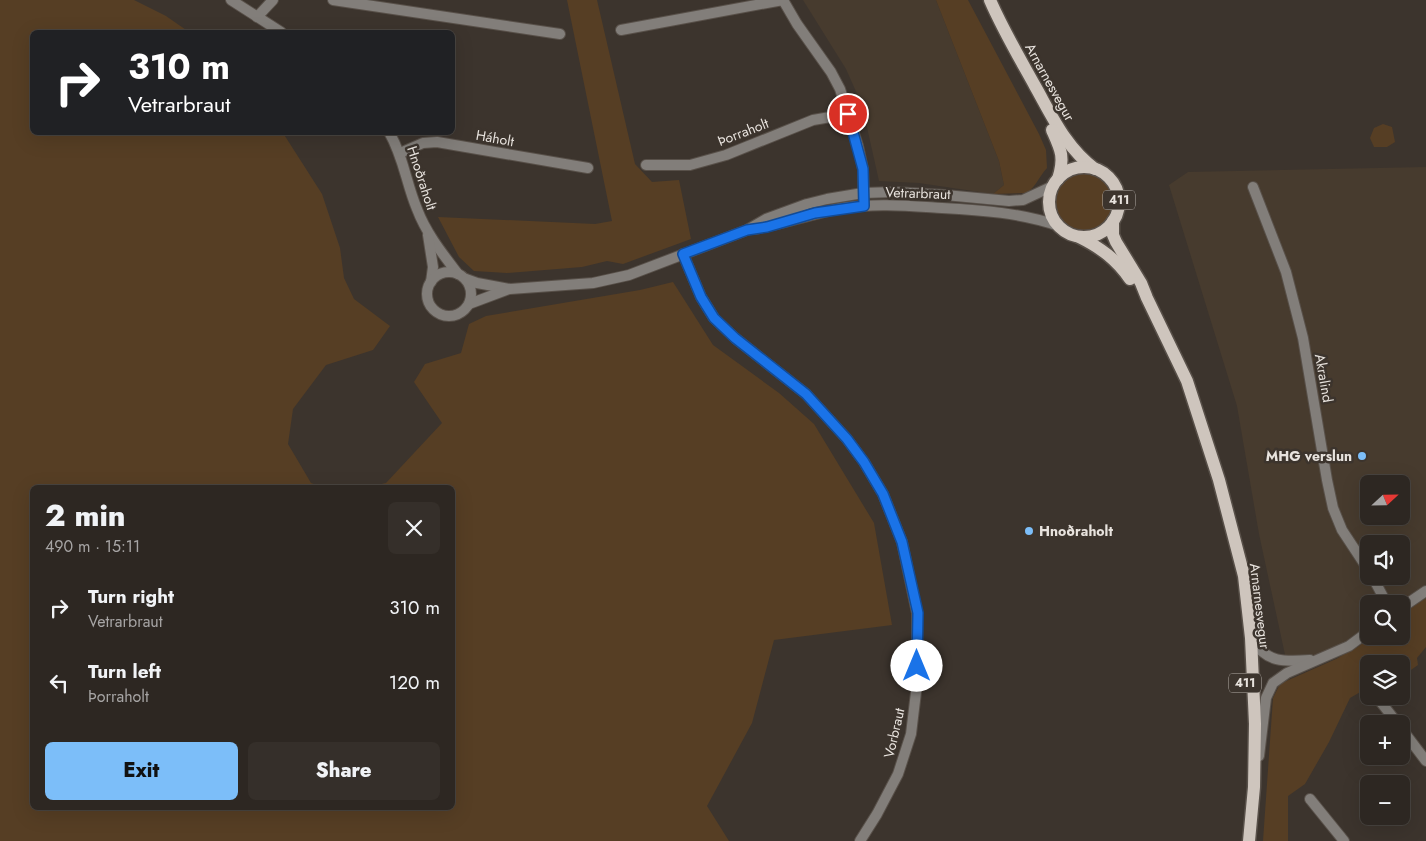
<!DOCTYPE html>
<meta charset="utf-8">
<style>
body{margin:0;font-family:Jost,sans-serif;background:#352f2a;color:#f1f3f6;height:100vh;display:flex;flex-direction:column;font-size:19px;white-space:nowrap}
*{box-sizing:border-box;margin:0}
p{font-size:16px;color:#a7a5a5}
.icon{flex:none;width:28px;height:28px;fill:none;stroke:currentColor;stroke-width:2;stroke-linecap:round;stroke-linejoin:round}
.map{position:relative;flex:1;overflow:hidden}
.panel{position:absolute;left:30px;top:485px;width:425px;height:325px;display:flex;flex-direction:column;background:#2d2722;border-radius:8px;box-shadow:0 5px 20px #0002,0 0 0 1px #484440}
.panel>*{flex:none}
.guide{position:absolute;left:30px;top:30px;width:425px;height:105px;border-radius:8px;box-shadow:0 5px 20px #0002,0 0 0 1px #484440;background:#202124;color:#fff;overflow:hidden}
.needle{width:32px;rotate:68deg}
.tools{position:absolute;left:1360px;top:475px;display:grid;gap:10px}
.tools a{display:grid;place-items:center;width:50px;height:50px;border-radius:8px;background:#2d2722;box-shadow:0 5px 20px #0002,0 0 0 1px #484440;font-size:25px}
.pin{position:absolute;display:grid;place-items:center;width:42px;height:42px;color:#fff;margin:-21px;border:2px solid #fff;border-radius:50%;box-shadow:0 1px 5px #0007}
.me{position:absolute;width:55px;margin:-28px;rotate:0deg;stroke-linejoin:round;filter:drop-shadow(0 0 4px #0008)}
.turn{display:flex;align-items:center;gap:18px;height:105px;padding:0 15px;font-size:22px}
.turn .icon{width:65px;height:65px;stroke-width:2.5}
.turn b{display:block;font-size:35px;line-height:42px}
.round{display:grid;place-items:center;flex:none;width:52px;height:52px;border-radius:8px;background:#352f2a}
.summary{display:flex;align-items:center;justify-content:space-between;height:85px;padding:0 15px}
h1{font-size:30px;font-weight:800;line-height:38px}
.button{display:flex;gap:10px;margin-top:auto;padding:10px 15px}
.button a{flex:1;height:58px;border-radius:8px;background:#7cbef9;color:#111;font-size:20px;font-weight:800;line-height:58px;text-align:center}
.button a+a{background:#352f2a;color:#f1f3f6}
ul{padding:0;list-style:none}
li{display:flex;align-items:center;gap:15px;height:75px;padding:0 15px}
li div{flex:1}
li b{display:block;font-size:19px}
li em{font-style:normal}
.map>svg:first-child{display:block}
</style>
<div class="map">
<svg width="1426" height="841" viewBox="0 0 1426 841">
<rect width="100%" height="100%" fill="#3c342d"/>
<g fill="#473b2e" fill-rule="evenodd">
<polygon points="803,0 936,0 999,161 1004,185 993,194 919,183 879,181 862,105 846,69"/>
<path d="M1426,167V597L1401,613V604H1369V636L1359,644L1290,678L1259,534L1237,406L1169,185L1188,172ZM1369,484H1401V516H1369ZM1369,544H1401V576H1369Z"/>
</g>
<g fill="#563e24">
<polygon points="0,0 134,0 166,16 189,32 32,32 32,132 283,133 322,194 340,248 344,278 354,299 390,326 373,350 326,365 293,409 288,444 311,483 322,487 32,488 32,808 452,808 452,488 368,487 386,483 442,423 414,382 425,364 461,353 469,324 486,316 640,290 673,282 713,345 779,393 814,424 874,523 892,625 774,640 752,723 707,806 729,841 0,841"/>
<polygon points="567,0 597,0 635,164 652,182 679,180 691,239 623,264 607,261 582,267 507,273 474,271 459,257 438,217 595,224 612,221"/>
<path d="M936,0H968L1039,134L1046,150L1047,168C1039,177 1036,186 1027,193L993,194L1004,185L999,161Z"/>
<polygon points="1383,124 1392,127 1395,142 1387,147 1374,147 1370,138 1374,128"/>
<circle cx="1084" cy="202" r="28"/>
<polygon points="1426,598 1426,647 1417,658 1418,665 1401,677 1401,664 1369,664 1369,687 1350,698 1329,742 1305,784 1288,796 1288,841 1263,841 1273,698 1279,686 1284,682 1336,659 1359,646 1372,636 1401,636 1401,615"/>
</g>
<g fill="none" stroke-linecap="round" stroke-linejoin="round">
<defs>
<g id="minor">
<polyline points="333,0 560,34"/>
<polyline points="783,0 797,24 831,72 840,89 858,146 863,169 864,206"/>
<polyline points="257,17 273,0"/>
<polyline points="621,30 783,0"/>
<polyline points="400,153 423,143 437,142 588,168"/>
<polyline points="646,165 690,165 726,155 813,120 848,114"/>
<polyline points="1253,187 1286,272 1303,338 1327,480 1333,508 1342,530 1369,571"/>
<polyline points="683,254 701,297 714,318 735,338 806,394 847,439 864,462 883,494 902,542 917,613 917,684 911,734 898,774 877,814 860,841"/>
<polyline points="1372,576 1387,604"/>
<polyline points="1376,696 1398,724"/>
<polyline points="1401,728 1426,761"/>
<polyline points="1310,799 1344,841"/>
</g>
<g id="tertiary">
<polyline points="231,0 281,32"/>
<path d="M389,132C404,158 406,183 417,209C426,233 442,253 458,274"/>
<path d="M754,229C784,224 813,213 843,208C876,203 909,206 942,208C981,210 1022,213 1059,226"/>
<polyline points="428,235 433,267 431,282"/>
<circle cx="449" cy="294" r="22"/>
<polyline points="466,279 477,283 510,289 593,283 629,275 747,230 766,219 807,204 827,199 863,193 894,192 945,195 1009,201 1023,200 1053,186"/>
<polyline points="469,304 509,289"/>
<polyline points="1401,608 1426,591"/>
<path d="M1251,639C1267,663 1284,662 1310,660"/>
<polyline points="1259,756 1266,698 1273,683 1287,673 1349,646 1369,631"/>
</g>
<g id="primary">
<path d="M990,0C1003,30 1019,57 1035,86C1052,116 1066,148 1095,169"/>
<path d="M1052,130C1061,150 1065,157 1058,179"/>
<circle cx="1084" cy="202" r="35"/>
<polyline points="1113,221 1113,235 1116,242 1141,283 1147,298 1187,381 1219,480 1244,576 1251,638 1255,724 1254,787 1249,841"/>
<path d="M1079,237C1101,248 1116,259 1130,279"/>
</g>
</defs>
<use href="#minor" stroke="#585049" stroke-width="12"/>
<use href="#tertiary" stroke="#585049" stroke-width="12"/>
<use href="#primary" stroke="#585049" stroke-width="15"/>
<use href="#minor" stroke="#827e7a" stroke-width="10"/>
<use href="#tertiary" stroke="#827e7a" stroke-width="10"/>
<use href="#primary" stroke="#cec5bd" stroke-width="12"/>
</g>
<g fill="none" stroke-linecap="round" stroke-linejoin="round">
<defs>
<polyline id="route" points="848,114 863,169 864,206 815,213 767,227 747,230 683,254 701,297 714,318 735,338 806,394 847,439 864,462 883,494 902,542 918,613 917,666"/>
</defs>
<use href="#route" stroke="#114b97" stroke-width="12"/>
<use href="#route" stroke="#1a73e8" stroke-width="9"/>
</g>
<g fill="#7cbef9" stroke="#3c342d" stroke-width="2">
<circle cx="1362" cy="456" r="5"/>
<circle cx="1029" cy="531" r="5"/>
</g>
<g text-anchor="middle" stroke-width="5" stroke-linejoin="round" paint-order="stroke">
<g fill="#3c342d" stroke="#b4aea9" stroke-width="1">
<rect x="1103" y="190.5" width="32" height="19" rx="4"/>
<rect x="1229" y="673.5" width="32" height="19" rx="4"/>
</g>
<g font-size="12" font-weight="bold" fill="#e8e3de">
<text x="1119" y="204">411</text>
<text x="1245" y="687">411</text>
</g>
<g font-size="14" fill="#e8e3de" stroke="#3c342d">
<text transform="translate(1050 82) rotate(61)" y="5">Arnarnesvegur</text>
<text transform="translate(743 132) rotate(-21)" y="5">Þorraholt</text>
<text transform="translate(495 138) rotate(10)" y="5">Háholt</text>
<text transform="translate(422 178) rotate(72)" y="5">Hnoðraholt</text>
<text transform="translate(918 193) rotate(2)" y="5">Vetrarbraut</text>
<text transform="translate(1324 378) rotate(80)" y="5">Akralind</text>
<text transform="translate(1260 606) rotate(83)" y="5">Arnarnesvegur</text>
<text transform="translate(894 733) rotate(-77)" y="5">Vorbraut</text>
</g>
<g font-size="14" font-weight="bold" fill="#e8e3de" stroke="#3c342d" text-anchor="end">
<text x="1352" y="461">MHG verslun</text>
<text x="1039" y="536" text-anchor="start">Hnoðraholt</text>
</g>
</g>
</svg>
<div class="tools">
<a><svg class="needle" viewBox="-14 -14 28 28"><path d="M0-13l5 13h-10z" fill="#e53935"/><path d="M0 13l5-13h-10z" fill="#a7a5a5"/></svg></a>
<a><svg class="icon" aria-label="sound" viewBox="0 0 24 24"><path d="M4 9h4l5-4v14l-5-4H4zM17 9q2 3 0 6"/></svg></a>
<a><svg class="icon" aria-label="search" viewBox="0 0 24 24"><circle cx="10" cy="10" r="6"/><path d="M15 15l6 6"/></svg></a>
<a><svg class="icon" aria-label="layers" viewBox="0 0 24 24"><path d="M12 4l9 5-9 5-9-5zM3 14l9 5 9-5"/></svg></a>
<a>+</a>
<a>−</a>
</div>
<div class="pin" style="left:848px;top:114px;background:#d93025"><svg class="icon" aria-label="arrive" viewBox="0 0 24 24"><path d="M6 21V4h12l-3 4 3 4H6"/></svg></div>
<svg class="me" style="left:917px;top:666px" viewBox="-20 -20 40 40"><circle r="19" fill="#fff"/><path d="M0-13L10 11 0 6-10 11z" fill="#1a73e8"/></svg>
<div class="guide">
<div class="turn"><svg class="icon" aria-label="right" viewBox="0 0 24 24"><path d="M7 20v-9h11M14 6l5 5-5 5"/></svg><div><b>310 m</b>Vetrarbraut</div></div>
</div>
<section class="panel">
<div class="summary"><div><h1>2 min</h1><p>490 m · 15:11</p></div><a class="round"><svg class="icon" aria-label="close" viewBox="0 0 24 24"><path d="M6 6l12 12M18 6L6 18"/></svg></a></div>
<ul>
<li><svg class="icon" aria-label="right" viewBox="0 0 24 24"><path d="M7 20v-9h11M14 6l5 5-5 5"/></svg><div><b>Turn right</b><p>Vetrarbraut</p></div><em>310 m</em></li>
<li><svg class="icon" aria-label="left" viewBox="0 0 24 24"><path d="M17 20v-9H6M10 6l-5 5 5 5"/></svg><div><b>Turn left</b><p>Þorraholt</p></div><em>120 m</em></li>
</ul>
<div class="button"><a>Exit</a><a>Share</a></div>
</section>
</div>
